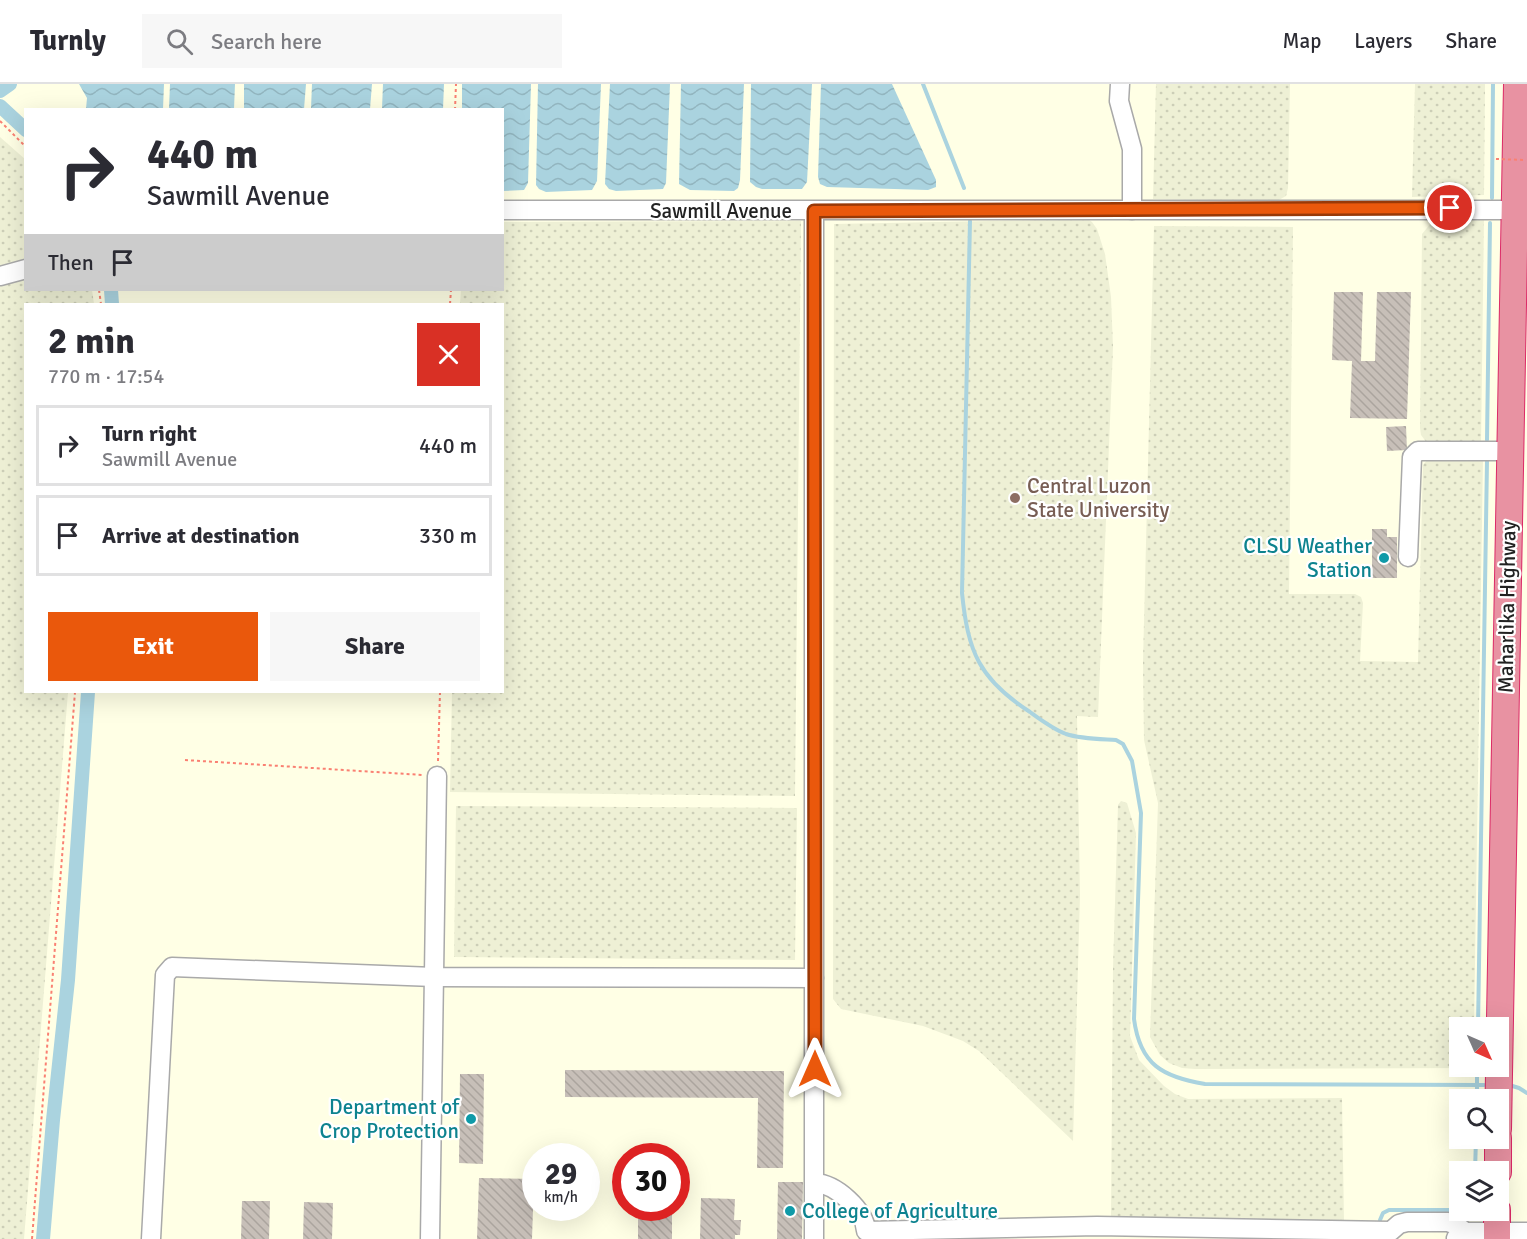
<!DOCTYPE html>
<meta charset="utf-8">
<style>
body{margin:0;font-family:Signika,sans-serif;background:#f7f7f7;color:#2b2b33;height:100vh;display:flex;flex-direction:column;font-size:22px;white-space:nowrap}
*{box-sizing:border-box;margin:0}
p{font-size:20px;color:#7c7c81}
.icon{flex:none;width:33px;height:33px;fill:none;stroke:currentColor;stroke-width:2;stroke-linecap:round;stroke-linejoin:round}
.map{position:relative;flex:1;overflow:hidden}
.panel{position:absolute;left:24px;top:219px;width:480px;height:390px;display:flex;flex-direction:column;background:#fff;border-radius:0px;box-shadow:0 6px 24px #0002}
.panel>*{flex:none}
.banner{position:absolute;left:24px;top:24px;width:480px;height:183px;border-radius:0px;box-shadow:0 6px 24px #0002;background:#fff;color:#2b2b33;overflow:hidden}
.needle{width:39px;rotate:135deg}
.tools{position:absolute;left:1449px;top:933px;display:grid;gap:12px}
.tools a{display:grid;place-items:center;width:60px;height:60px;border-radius:0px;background:#fff;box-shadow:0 6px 24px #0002;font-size:30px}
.speed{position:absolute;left:522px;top:1059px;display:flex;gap:12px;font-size:30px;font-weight:700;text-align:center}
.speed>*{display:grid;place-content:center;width:78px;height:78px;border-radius:50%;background:#fff;box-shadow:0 6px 24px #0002;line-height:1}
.speed small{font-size:15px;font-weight:400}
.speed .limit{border:9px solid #d22;background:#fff;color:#111}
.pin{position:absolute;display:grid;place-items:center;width:51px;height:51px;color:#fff;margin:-26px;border:3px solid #fff;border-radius:50%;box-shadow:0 2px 6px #0007}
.me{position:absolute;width:66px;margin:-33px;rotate:0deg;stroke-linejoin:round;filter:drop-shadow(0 0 4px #0008)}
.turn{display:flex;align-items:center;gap:21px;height:126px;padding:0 24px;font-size:27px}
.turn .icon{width:78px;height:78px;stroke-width:2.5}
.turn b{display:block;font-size:42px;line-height:51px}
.then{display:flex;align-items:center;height:57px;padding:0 24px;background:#0003;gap:12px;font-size:22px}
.round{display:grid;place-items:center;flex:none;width:63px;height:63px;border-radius:0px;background:#f7f7f7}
.headline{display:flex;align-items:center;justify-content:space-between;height:102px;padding:0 24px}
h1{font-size:36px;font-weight:700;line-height:45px}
.cta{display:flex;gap:12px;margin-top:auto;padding:12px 24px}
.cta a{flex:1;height:69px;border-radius:0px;background:#ea580c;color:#fff;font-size:24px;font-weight:700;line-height:69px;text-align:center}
.cta a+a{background:#f7f7f7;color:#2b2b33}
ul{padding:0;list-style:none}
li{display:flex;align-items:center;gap:18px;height:81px;margin:0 12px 9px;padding:0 12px;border:3px solid #e1e1e2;border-radius:0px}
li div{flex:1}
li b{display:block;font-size:22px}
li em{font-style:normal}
header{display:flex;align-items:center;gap:36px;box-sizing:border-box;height:84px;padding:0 30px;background:#fff;border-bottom:2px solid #e1e1e2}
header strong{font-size:28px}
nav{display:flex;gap:33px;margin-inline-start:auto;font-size:21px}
.search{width:420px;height:54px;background:#f7f7f7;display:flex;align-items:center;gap:15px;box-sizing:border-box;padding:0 21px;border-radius:0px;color:#7c7c81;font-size:22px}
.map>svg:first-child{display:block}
</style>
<header>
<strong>Turnly</strong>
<div class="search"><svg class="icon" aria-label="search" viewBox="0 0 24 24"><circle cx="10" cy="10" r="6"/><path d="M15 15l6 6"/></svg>Search here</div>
<nav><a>Map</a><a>Layers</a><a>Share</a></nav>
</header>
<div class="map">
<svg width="1527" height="1155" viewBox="0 0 1527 1155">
<defs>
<pattern id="farmland-dots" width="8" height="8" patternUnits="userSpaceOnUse" patternTransform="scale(1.5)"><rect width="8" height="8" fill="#eef0d5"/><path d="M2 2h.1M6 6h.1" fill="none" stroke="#ccceb7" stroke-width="1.8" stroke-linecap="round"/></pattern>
<pattern id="water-waves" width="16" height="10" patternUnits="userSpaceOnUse" patternTransform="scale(1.5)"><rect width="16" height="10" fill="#aad3df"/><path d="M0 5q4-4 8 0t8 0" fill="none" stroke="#92b5bf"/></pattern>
<pattern id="building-back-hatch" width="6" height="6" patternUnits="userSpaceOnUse" patternTransform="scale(1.5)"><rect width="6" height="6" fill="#c7bfb8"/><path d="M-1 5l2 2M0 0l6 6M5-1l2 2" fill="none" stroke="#aba49e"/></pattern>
</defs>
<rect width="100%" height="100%" fill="#f2efe9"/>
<path fill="#ffffe5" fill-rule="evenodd" d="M0,0H1527V1155H0ZM26,26H502V206H26ZM26,220H502V608H26ZM1460,944H1498V982H1460ZM1460,1016H1498V1054H1460ZM536,1072H586V1124H536ZM626,1072H676V1124H626ZM1460,1088H1498V1126H1460Z"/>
<g fill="url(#farmland-dots)">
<polygon points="1156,0 1290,0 1288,104 1286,112 1277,117 1153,115"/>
<polygon points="1415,0 1485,0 1484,111 1412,113"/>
<polygon points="0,53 26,76 25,177 0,182"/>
<polygon points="1484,134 1481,361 1427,359 1421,351 1420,344 1422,150 1431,139 1438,136"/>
<polygon points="1088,135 1092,138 1097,145 1105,170 1111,213 1113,263 1098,633 1077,632 1080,812 1073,1057 979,967 963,957 923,942 841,925 833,915 834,140"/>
<polygon points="801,137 795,712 450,708 452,608 502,608 502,220 460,220 461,206 502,206 503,138"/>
<polygon points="1154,142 1293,143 1289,510 1355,510 1361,513 1363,519 1360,577 1418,578 1423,381 1428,375 1483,374 1474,943 1460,944 1460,982 1473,984 1195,985 1182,984 1169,979 1160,971 1150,953 1158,719 1144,656 1143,578"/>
<polygon points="25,195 26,206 92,206 94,220 26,220 26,608 68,608 24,1155 0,1155 0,202"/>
<polygon points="1121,717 1127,719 1136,749 1130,952 1139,976 1164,1002 1175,1010 1188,1015 1342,1014 1344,1137 1111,1133 1113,884 1118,721"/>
<polygon points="456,722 797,724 795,876 454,873"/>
</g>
<g fill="url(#water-waves)">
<polygon points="79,0 164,0 163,25 86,25 87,14"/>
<polygon points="170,0 235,0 234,25 169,25"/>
<polygon points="244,0 306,0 304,25 244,25"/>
<polygon points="312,0 372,0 370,25 311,25"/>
<polygon points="383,0 444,0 443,25 382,25"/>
<polygon points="462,0 531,0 528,99 524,106 503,107 502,26 462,25"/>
<polygon points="538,0 601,0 597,97 592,106 546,108 539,105 536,101"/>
<polygon points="610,0 670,0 666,99 663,105 616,107 609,105 605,100"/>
<polygon points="681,0 744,0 740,96 738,104 734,107 690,106 679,100"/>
<polygon points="751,0 812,0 807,98 802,105 762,105 756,103 750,98"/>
<polygon points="821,0 892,0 936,96 936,103 928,106 827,103 820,100 818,93"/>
</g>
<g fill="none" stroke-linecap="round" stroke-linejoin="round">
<g stroke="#aad3df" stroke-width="4">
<polyline points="923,0 964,104"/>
<polyline points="1492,114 1493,0"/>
<path d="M970,137L962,509C968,568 979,595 1030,628C1041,636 1053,645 1066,650C1081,655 1100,655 1116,656L1123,660L1132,677L1141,729L1134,935C1140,981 1163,993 1205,1000L1484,1001"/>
<polyline points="1487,356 1490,139"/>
<polyline points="1478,944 1487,377"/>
<polyline points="1509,1001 1519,1004 1527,1009"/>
<polyline points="1477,1016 1477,982"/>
<polyline points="1475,1088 1476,1054"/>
<polyline points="1380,1136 1383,1129 1389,1126 1472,1126"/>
</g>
<g stroke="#aad3df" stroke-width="14">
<polyline points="0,7 10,0"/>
<polyline points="0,22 26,46"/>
<polyline points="111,206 112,220"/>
<polyline points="43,1155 53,1036 68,896 88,608"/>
</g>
</g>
<g fill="url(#building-back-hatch)">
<polygon points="1334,208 1363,208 1361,277 1375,277 1377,208 1411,208 1407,335 1350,334 1352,277 1332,276"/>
<polygon points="1406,342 1407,366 1387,367 1386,343"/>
<polygon points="1372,445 1387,445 1387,453 1397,453 1397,494 1372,494"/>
<polygon points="565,986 784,987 783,1084 757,1084 758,1014 565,1013"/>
<polygon points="460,990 484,990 483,1080 459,1079"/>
<polygon points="479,1094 534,1095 532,1155 477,1155"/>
<polygon points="778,1098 803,1098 802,1155 777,1155"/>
<polygon points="701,1114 735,1115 734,1136 741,1136 740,1151 735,1151 735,1155 700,1155"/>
<polygon points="242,1117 270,1117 269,1155 241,1155"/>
<polygon points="304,1118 333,1119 332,1155 303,1155"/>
<rect x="638" y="1124" width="34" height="31"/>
</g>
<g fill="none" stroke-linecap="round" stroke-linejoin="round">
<defs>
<g id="minor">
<polyline points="1120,0 1119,17 1132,65 1132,126"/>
<polyline points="502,126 1525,126"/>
<polyline points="0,192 26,185"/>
<polyline points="1408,473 1412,373 1418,367 1510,367"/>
<path d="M815,1099C836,1100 865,1126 866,1147L1097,1142L1391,1147L1399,1140L1407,1138H1448L1458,1142L1465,1148"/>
<polyline points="1456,1154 1465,1148 1527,1148"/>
<polyline points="151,1155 165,891 172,883 434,893 814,894"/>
<polyline points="430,1155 437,692"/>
<polyline points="814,1155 814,127"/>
</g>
<g id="highway">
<polyline points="1498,1045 1517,0"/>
<polyline points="1498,1088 1498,1054"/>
<polyline points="1497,1155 1497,1126"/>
</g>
</defs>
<use href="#minor" stroke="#a9a9a9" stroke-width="21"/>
<use href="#highway" stroke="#dc2a67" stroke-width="28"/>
<g stroke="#fa8072" stroke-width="2" stroke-dasharray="3 3" stroke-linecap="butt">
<polyline points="455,26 456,0"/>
<polyline points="0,37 26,63"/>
<polyline points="99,206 101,220"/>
<polyline points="450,220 451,206"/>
<polyline points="185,676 423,691"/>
<polyline points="438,677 440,608"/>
<polyline points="32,1155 75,608"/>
</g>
<use href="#minor" stroke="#fff" stroke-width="18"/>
<use href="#highway" stroke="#e892a2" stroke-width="26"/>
<polyline stroke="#fa8072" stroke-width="2" stroke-dasharray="3 3" stroke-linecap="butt" points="1496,75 1526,76"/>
</g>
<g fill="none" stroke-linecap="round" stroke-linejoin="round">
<defs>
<polyline id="route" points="815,985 814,127 1450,124"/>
</defs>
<use href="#route" stroke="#983908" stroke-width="15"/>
<use href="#route" stroke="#ea580c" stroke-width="10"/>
</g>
<circle fill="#8d6e63" stroke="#fff" stroke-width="2" cx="1015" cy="414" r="6"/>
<g fill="#0f9aa8" stroke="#fff" stroke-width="2">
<circle cx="1384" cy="474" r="6"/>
<circle cx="471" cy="1035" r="6"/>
<circle cx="790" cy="1127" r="6"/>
</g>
<g text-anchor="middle" stroke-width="4.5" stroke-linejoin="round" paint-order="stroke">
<g font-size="21" fill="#222" stroke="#fff">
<text x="721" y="134">Sawmill Avenue</text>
<text transform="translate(1507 523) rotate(-89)" y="7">Maharlika Highway</text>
</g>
<g font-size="21" fill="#785e54" stroke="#fff" text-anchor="start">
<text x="1027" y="409">Central Luzon<tspan x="1027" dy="24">State University</tspan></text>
</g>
<g font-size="21" fill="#0d838f" stroke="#fff" text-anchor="end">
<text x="1372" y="469">CLSU Weather<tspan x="1372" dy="24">Station</tspan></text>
<text x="459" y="1030">Department of<tspan x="459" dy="24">Crop Protection</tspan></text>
<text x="802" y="1134" text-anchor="start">College of Agriculture</text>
</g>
</g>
</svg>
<div class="tools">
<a><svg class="needle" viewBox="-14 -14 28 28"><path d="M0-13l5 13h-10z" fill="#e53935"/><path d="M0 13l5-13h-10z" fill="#7c7c81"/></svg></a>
<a><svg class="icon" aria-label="search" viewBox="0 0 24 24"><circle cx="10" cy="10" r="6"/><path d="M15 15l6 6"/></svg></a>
<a><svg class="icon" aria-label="layers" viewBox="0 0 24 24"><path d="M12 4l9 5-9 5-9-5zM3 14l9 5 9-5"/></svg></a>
</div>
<div class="speed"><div>29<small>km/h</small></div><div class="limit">30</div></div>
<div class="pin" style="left:1450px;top:124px;background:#d93025"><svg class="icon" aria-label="arrive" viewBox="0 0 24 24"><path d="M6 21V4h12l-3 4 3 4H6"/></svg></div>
<svg class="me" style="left:815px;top:985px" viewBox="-20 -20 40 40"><path d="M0-17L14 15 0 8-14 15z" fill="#ea580c" stroke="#fff" stroke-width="4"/></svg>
<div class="banner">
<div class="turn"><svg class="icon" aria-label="right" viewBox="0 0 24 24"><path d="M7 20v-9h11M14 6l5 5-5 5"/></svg><div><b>440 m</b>Sawmill Avenue</div></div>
<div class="then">Then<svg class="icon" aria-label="arrive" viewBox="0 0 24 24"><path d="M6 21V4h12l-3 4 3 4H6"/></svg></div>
</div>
<section class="panel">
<div class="headline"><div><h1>2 min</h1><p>770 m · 17:54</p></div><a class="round" style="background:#d93025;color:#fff"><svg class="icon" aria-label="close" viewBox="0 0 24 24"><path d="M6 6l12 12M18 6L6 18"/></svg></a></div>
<ul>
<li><svg class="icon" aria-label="right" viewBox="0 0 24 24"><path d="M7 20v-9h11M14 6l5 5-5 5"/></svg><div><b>Turn right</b><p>Sawmill Avenue</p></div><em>440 m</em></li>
<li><svg class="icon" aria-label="arrive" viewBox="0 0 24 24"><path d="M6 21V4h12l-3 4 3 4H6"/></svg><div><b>Arrive at destination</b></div><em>330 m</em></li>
</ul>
<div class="cta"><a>Exit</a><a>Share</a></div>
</section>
</div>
